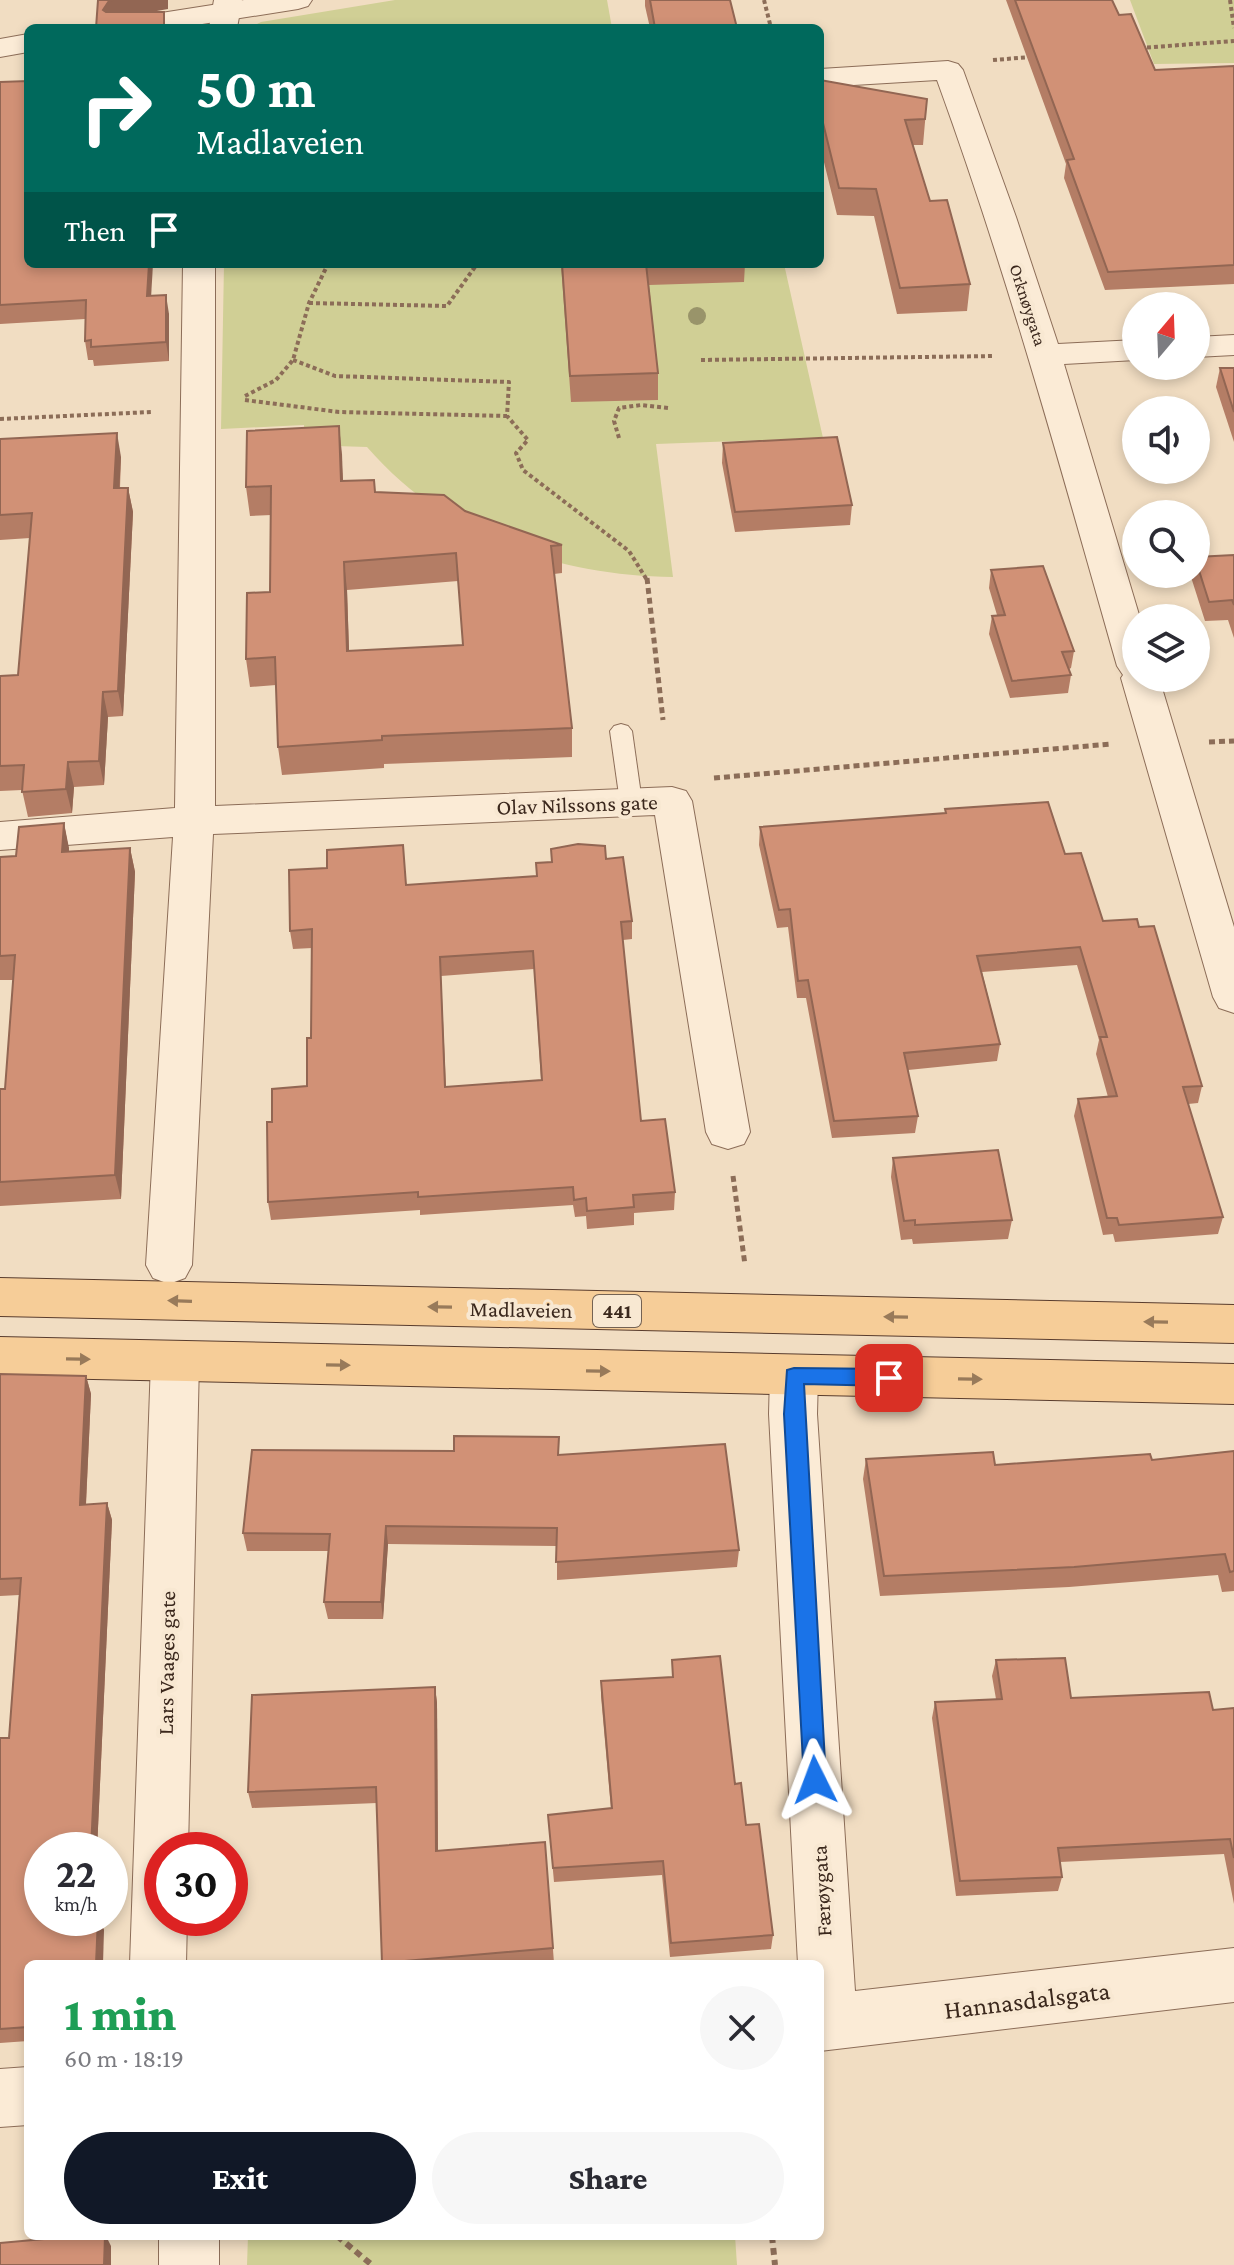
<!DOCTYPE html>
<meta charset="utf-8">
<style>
body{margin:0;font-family:"Crimson Pro",serif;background:#f7f7f7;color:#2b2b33;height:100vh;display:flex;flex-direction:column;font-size:30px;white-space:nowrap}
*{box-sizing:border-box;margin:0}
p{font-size:26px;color:#7c7c81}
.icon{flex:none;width:44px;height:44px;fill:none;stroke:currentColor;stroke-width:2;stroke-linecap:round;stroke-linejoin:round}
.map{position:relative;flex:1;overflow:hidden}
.side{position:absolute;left:24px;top:1960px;width:800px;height:280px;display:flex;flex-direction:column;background:#fff;border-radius:12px;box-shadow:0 4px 12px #0003}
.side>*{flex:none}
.hud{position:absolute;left:24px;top:24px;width:800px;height:244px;border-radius:12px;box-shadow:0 4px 12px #0003;background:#00695c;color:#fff;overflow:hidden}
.needle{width:52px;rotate:19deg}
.fabs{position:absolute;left:1122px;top:292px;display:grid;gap:16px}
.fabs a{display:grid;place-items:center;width:88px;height:88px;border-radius:50%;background:#fff;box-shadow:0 4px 12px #0003;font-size:40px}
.speed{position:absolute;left:24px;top:1832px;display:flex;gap:16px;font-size:40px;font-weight:700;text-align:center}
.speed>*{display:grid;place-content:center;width:104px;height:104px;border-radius:50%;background:#fff;box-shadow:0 4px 12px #0003;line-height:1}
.speed small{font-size:20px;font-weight:400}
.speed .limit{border:12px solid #d22;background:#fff;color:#111}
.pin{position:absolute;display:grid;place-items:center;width:68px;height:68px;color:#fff;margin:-34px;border-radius:16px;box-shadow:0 4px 12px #0006}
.me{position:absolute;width:88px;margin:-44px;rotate:357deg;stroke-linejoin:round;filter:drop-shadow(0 0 6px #0008)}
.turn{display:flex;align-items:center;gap:28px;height:168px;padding:0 40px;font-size:36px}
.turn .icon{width:104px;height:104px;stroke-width:2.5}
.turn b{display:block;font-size:56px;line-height:68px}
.then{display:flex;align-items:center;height:76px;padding:0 40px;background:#0003;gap:16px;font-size:30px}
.round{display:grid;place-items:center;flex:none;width:84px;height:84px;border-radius:42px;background:#f7f7f7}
.overview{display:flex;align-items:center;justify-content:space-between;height:136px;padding:0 40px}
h1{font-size:48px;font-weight:800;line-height:60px;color:#1e9e55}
.primary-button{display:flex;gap:16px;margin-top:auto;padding:16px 40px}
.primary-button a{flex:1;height:92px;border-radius:48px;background:#111827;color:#fff;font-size:32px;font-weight:800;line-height:92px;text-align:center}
.primary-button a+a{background:#f7f7f7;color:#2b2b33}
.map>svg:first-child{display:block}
</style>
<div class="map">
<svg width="1234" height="2265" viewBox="0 0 1234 2265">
<rect width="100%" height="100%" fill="#f1ddc2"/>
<g fill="#d0cf95">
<polygon points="395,0 607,0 612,28 249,28 261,22"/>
<polygon points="1130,0 1234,0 1234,63 1154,64"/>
<path d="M224,264H784L823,438L656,444L673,577C557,576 444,536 367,447L304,445V425L221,429Z"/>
<polygon points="248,2236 735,2236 737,2265 247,2265"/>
</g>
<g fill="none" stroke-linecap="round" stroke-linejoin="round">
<defs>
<polygon id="service" points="621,724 628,726 632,731 642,802 639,807 623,807 620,802 610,731 614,726"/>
<g id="minor">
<polygon points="214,0 242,0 237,28 209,28"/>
<path d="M948,61L958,64L963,70L1016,217L1058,344L1136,340V360L1064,364L1140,618H1136V678H1159L1234,927V1013L1219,1008L1213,997L1121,678L1123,675L1117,666C1061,469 1007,272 937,80L820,87V69Z"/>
<polygon points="183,264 215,264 215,806 672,787 686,791 692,801 750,1132 744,1144 728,1149 712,1144 706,1132 655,815 213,834 192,1265 185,1278 169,1284 153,1278 146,1265 173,837 0,850 0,822 175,808"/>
<polygon points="1234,335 1234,355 1196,357 1196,337"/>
<polygon points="175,1341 192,1347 199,1361 188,1850 162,1850 162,1918 187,1918 186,1964 130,1964 151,1361 158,1347"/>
<polygon points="794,1356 811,1362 818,1376 817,1414 855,1991 1234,1948 1234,2002 820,2051 820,1964 798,1964 769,1414 770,1376 777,1362"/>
<polygon points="28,2067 28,2125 0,2127 0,2069"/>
<rect x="159" y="2236" width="60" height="29"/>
</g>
<g id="tertiary">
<polygon points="244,0 312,0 308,6 298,9 177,28 109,28 113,22 123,19"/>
<polygon points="28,34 28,52 0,57 0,39"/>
</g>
<g id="primary">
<polygon points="0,1278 1234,1305 1234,1343 0,1316"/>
<polygon points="0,1337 1234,1364 1234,1404 0,1377"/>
</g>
</defs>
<use href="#service" stroke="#8c6d58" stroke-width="2"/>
<use href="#minor" stroke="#8c6d58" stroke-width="2"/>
<use href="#tertiary" stroke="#8c6d58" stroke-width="2"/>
<use href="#primary" stroke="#593c2d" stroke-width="2"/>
<g stroke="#8c6d58" stroke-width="4" stroke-dasharray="4 3" stroke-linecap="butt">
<polyline points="764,0 771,28"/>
<polyline points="1230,0 1234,28"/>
<polyline points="1140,48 1234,41"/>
<polyline points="993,60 1031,57"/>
<polyline points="309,303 447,306 477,264"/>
<polyline points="293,360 335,376 509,382 507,416 528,440 516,453 523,470 629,551 647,580"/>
<polyline points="701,360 995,356"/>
<polyline points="245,396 276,380 293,360 309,303 328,264"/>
<polyline points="245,400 339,412 507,416"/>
<polyline points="0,419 151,412"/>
<polyline points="619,438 614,421 619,408 641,405 668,408"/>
</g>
<g stroke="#8c6d58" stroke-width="5" stroke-dasharray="6 4" stroke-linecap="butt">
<polyline points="647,578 663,720"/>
<polyline points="1209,742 1234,741"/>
<polyline points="714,778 1111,744"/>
<polyline points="733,1176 745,1265"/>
</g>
<g stroke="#8c6d58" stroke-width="6" stroke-dasharray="7 5" stroke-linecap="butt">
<polyline points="337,2236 372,2265"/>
<polyline points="772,2236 775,2265"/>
</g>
<use href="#service" fill="#fbebd6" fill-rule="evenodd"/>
<use href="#minor" fill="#fbebd6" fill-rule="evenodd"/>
<use href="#tertiary" fill="#fbebd6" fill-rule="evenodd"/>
<use href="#primary" fill="#f6cd98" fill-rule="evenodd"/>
</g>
<circle fill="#99946a" cx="697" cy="316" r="9"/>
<g fill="#b47d65" fill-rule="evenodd">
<polygon points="645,0 730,0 737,28 650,28 645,6"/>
<polygon points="1006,0 1112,0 1119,15 1155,70 1234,66 1234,284 1105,290 1064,178 1066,164"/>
<polygon points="820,80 927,99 923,145 913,145 930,201 970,284 967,311 897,314 874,216 837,215 821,150 820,150"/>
<polygon points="0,82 151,296 169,314 169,361 94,366 93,360 88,360 85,341 85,319 0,324"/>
<polygon points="561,264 745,264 744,282 649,285 658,373 658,400 571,402"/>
<polygon points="1220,368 1234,368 1234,442 1216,387"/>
<path d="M339,426L343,481L375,492L465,511L562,545V573L554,574L572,728V757L384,764V768L282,775L278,747L276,685L250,687L246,659L270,592L271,515L250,516L246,487ZM458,581L463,645L349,651L347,590Z"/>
<polygon points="0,439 121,457 120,488 128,488 133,512 123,716 108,717 104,785 74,787 72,813 28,817 22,790 0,791 0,676 18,675 30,538 0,540"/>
<polygon points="723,443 852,505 850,525 735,532 722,463"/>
<polygon points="1234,555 1234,638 1228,620 1205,621 1191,577 1191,574 1196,574 1196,557"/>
<polygon points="991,570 1074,651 1071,668 1069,669 1071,675 1068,693 1010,698 989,634 992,616 997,615 989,588"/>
<polygon points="945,809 1065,854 1103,921 1202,1086 1198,1103 1188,1104 1223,1217 1218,1234 1115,1242 1113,1234 1103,1235 1074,1116 1078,1099 1108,1097 1096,1054 1099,1040 1077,965 982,972 1000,1044 997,1061 908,1070 918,1116 915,1133 832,1138 806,998 797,998 788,927 777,928 759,845 760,827 945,814"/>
<polygon points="64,823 69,852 130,848 135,872 121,1199 0,1206 0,1089 5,1089 13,980 0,980 0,857 16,856"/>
<path d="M551,849L606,859L632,921V939L623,940L641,1121L675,1192L674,1210L634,1213V1225L587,1229L586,1216L575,1217L573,1205L420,1215V1210L271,1220L268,1202L272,1122L307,1086L311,1038L312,948L293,949L290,931L406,885L536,876V863L551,862ZM534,969L541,1080L446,1087L441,976Z"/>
<polygon points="893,1158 1012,1220 1008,1239 913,1244 912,1239 901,1240 891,1177"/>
<polygon points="0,1374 86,1376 91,1394 86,1505 107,1503 112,1520 97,1850 42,1850 42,1918 99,1918 104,1930 28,1964 28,2041 0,2043 0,1738 9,1738 19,1595 0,1596"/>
<polygon points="559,1437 559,1455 739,1550 737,1567 557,1580 557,1546 388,1544 383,1619 328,1619 324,1602 328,1551 247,1551 243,1533 454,1451"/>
<polygon points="1234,1451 1234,1591 1222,1592 1218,1575 1069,1587 880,1596 863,1479 866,1459 995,1465 1152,1460"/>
<polygon points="672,1660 735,1784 773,1935 771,1949 670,1957 662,1875 554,1882 548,1815 611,1809 601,1696 601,1681 672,1677"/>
<polygon points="996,1660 1071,1698 1213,1710 1234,1708 1234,1904 1224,1854 1060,1862 1062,1877 1058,1891 956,1896 932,1718 935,1702 996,1699 992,1676"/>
<polygon points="435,1687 437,1703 438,1851 545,1842 554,1963 382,1964 377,1803 252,1808 248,1792"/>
</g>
<g fill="#926653">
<polygon points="113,0 168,0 168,9 112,19 103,10 109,1"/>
<polygon points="149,264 153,264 150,315 147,296"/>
<polygon points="166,295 169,314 169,361 166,342"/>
<polygon points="339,426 342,454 344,509 341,481"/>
<polygon points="117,433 121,457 118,513 114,488"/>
<polygon points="128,488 133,512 123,716 118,691"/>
<polygon points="344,562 347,590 350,679 347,651"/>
<polygon points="103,692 108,717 104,785 99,761"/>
<polygon points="68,762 74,787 72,813 66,789"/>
<polygon points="64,823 69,848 68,876 62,852"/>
<polygon points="130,848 135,872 121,1199 115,1175"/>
<polygon points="86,1376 91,1394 85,1522 80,1505"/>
<polygon points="107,1503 112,1520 97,1850 91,1850"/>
<polygon points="386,1526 388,1544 383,1619 381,1602"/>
<polygon points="435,1687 437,1703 438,1866 436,1851"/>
<polygon points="98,1918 104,1930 103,1964 96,1964"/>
<polygon points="105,2236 106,2236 111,2246 111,2265 104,2265"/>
</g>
<g fill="#d19176" stroke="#926653" stroke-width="2" fill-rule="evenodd">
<polygon points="98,0 113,0 109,1 103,10 106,12 164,12 164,28 96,28"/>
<polygon points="650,0 730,0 737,28 655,28"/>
<polygon points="1015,0 1112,0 1119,15 1131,14 1155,70 1234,66 1234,265 1108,272 1067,160 1074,159"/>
<polygon points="820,80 927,99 925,119 905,120 930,201 947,200 970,284 900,288 876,189 839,188 823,123 820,123"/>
<polygon points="28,81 28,264 149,264 147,296 166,295 166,342 91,347 91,340 85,341 86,300 0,305 0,82"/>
<polygon points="562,264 646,264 658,373 570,376"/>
<polygon points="1220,368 1234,368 1234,412"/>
<path d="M339,426L341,481L374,480L375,492L444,495L465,511L562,545L551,546L572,728L382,736V740L278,747L275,657L246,659L247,593L270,592L271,486L246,487L247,431ZM456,553L463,645L347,651L344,562Z"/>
<polygon points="117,433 114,488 128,488 118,691 103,692 99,761 68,762 66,789 22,792 24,765 0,766 0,676 18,675 32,513 0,515 0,439"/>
<polygon points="837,437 852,505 735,512 723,443"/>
<polygon points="1234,555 1234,605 1232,600 1209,602 1196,561 1196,557"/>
<polygon points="1043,566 1074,651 1062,652 1071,675 1012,681 992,616 1005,615 991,570"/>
<polygon points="1048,802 1065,854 1081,853 1103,921 1137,919 1139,927 1154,926 1202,1086 1183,1087 1223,1217 1119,1225 1117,1218 1107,1218 1078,1099 1117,1096 1100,1037 1107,1037 1080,947 977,956 1000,1044 904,1053 918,1116 834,1121 808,980 798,981 790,909 779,910 760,827 946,813 945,809"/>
<polygon points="64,823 62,852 130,848 115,1175 0,1182 0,1089 5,1089 15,955 0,956 0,857 16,856 19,827"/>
<path d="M578,844L605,846L606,859L623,857L632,921L621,922L641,1121L665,1119L675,1192L633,1195L634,1207L587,1211L586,1198L574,1200L573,1187L418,1197V1192L268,1202L267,1122H272V1089L307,1086V1038H311L312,929L290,931L289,870L327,868V850L403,845L406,885L537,876L536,863L552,862L551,849ZM533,951L542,1080L445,1087L440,957Z"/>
<polygon points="998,1150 1012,1220 915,1225 915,1220 904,1221 893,1158"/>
<polygon points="0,1374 86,1376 80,1505 107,1503 91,1850 42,1850 42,1918 98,1918 96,1964 28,1964 28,2027 0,2029 0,1738 9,1738 21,1578 0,1579"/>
<polygon points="454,1436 559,1437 558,1455 725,1444 739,1550 556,1562 557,1528 386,1526 381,1602 324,1602 330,1534 243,1533 252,1450 454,1451"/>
<polygon points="1234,1451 1234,1571 1230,1572 1225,1554 1074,1567 884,1576 866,1459 993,1452 995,1465 1150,1454 1152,1460"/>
<polygon points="720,1656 735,1784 741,1783 746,1825 759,1824 773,1935 671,1943 663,1861 553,1868 548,1815 612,1808 601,1681 673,1677 672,1660"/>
<polygon points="1065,1658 1071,1698 1209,1692 1213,1710 1234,1708 1234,1858 1230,1839 1058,1848 1062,1877 960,1881 935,1702 1002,1699 996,1660"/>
<polygon points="435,1687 436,1851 545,1842 553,1948 382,1963 376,1787 248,1792 252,1695"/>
<polygon points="77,2236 105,2236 104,2265 0,2265 0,2243"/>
</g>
<defs><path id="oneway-solid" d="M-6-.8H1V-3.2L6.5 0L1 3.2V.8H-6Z" transform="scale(2)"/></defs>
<g fill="#987a5a">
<use href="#oneway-solid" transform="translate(180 1301) rotate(-178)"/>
<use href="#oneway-solid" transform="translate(440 1307) rotate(-179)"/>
<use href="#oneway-solid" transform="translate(896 1317) rotate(-179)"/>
<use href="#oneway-solid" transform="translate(1156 1322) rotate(-179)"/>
<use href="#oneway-solid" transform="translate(78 1359) rotate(1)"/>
<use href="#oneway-solid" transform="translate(338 1365) rotate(1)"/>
<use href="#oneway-solid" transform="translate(598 1371) rotate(1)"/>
<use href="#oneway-solid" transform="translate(970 1379) rotate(1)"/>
</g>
<polygon fill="#1a73e8" stroke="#114b97" stroke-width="2" points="794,1368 889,1369 896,1372 898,1378 896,1383 889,1386 804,1384 826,1780 823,1787 815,1790 807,1787 804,1780 784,1414 787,1370"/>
<g text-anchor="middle" stroke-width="8" stroke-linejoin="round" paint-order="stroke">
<g font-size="18" fill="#3b281d" stroke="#f8e8d2">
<text transform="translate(1028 305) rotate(72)" y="6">Orknøygata</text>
</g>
<rect fill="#f8e8d2" stroke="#746253" stroke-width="2" x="593" y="1295" width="48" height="32" rx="6"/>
<g font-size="20" font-weight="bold" fill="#3b281d">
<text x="617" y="1318">441</text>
</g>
<g font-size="22" fill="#3b281d" stroke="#f8e8d2">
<text transform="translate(577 804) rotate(-2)" y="8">Olav Nilssons gate</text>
<text transform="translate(521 1309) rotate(1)" y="8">Madlaveien</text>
<text transform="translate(166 1663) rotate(-89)" y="8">Lars Vaages gate</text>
<text transform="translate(821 1891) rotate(-93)" y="8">Færøygata</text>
</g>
<g font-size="26" fill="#3b281d" stroke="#f8e8d2">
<text transform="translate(1027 2000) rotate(-7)" y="9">Hannasdalsgata</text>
</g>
</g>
</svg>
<div class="fabs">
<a><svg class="needle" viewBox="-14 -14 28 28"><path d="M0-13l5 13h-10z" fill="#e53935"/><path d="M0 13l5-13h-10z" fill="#7c7c81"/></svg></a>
<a><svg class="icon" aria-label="sound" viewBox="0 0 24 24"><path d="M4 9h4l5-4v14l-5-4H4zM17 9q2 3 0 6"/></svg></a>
<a><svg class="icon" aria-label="search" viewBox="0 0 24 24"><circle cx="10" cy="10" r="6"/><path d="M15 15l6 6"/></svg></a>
<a><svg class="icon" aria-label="layers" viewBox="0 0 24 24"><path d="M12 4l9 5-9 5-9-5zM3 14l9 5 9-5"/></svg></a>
</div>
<div class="speed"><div>22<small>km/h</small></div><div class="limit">30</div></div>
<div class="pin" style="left:889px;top:1378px;background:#d93025"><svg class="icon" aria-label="arrive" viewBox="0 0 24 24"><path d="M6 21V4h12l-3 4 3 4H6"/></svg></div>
<svg class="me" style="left:815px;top:1780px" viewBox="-20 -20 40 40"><path d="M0-17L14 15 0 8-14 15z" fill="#1a73e8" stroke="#fff" stroke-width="4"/></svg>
<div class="hud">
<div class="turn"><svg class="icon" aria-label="right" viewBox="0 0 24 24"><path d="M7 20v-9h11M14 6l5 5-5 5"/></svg><div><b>50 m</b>Madlaveien</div></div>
<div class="then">Then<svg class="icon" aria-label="arrive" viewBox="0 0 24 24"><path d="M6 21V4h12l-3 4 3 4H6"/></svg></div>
</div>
<section class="side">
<div class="overview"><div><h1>1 min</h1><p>60 m · 18:19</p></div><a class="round"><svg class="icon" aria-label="close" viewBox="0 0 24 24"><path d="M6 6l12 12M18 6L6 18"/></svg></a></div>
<div class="primary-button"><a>Exit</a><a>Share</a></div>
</section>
</div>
